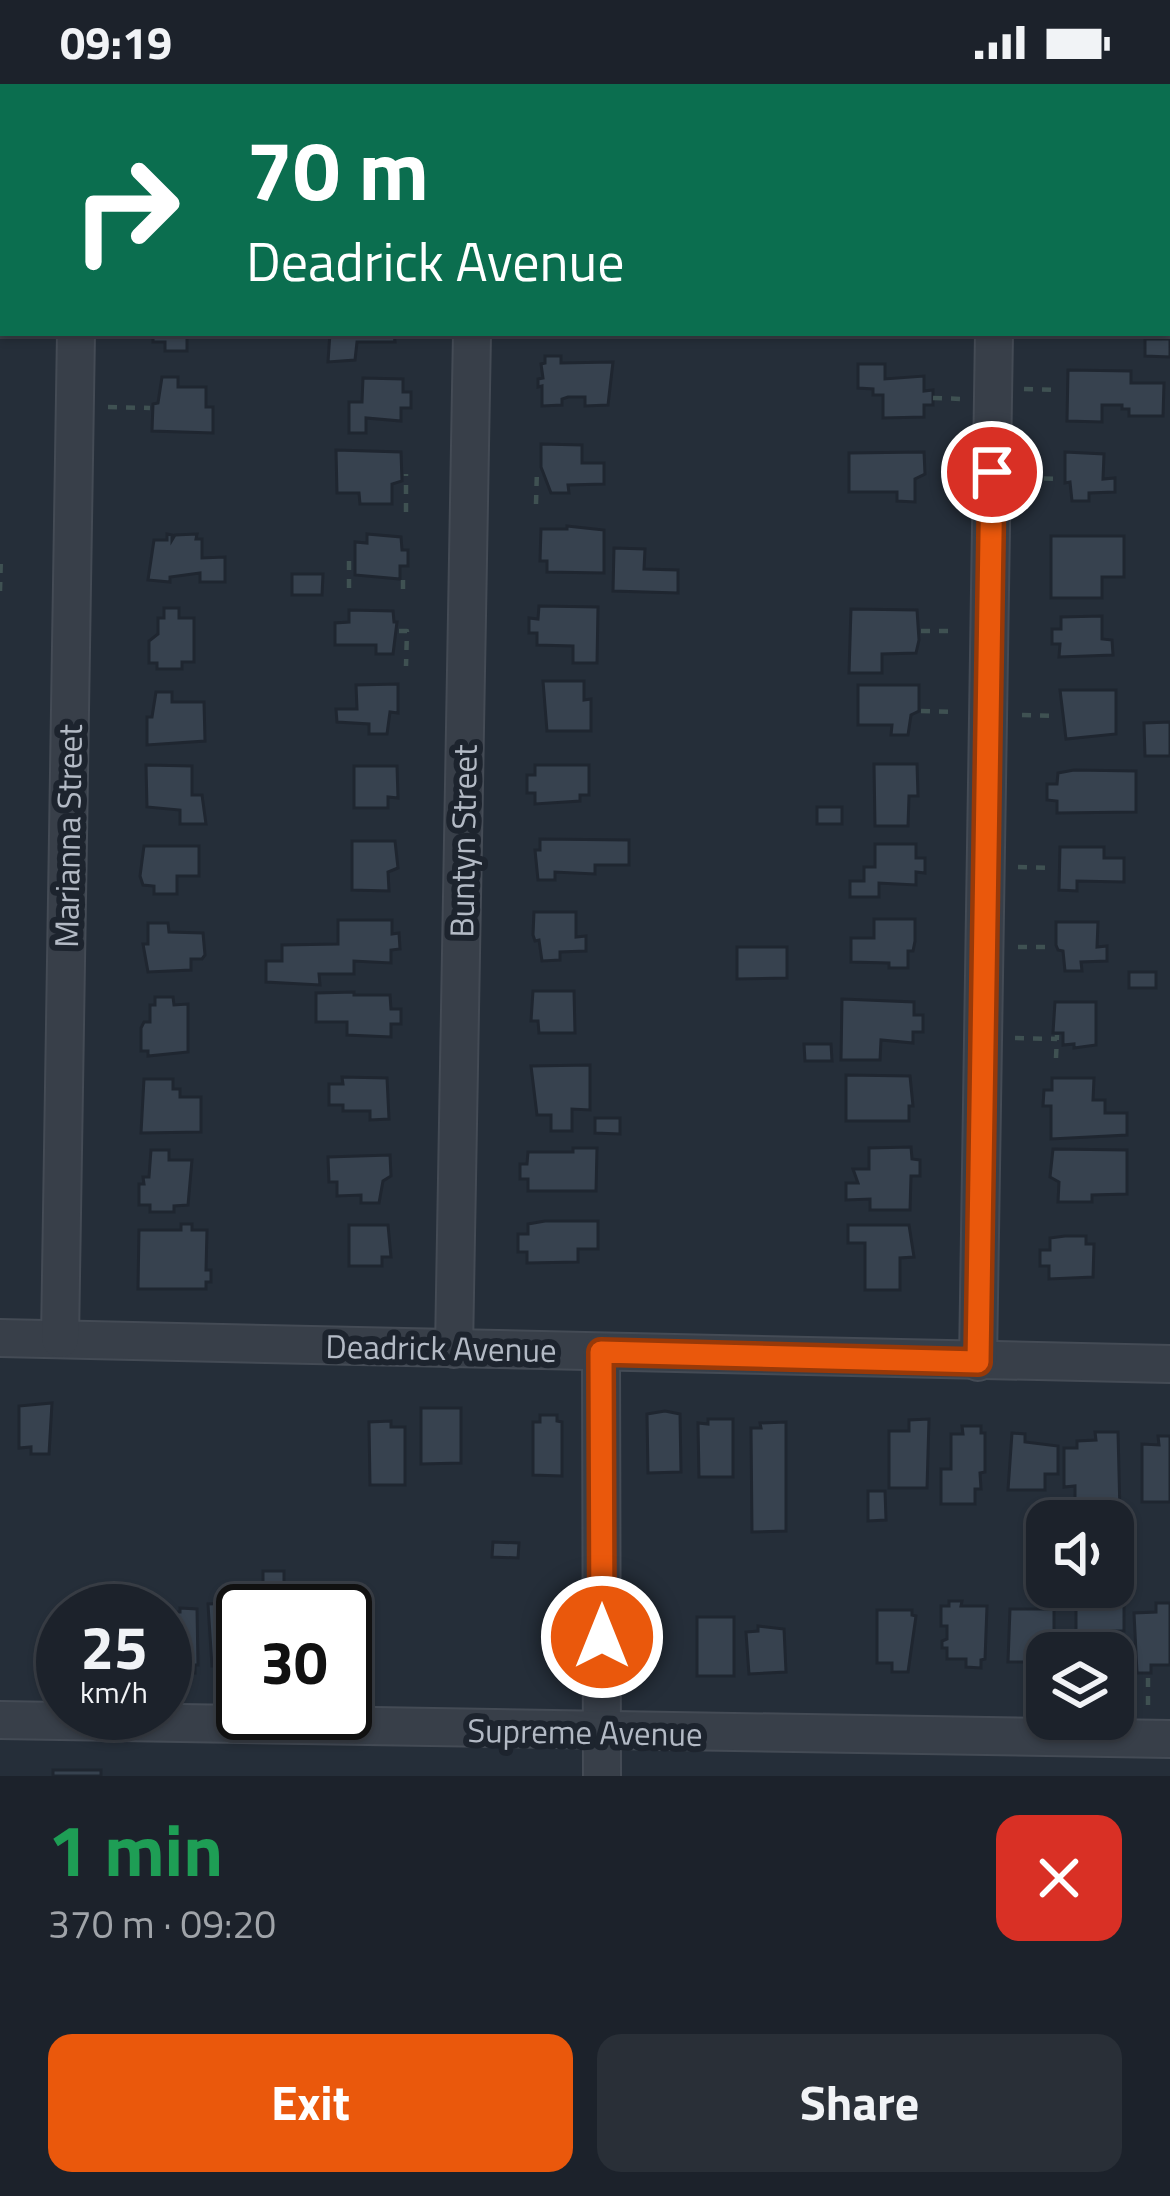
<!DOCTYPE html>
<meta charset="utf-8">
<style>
body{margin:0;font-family:"Titillium Web",sans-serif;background:#292f37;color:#f1f3f6;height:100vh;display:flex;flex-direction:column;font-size:45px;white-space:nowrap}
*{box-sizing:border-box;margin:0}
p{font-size:39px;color:#a0a4a9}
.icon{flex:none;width:66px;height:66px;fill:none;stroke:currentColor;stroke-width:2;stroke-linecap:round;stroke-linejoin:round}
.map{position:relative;height:1692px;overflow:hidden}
.details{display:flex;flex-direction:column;background:#1c222b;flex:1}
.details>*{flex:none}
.top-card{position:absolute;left:0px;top:0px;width:1170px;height:252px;box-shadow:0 3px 9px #0004,0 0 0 3px #3a3f47;background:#0b6e4f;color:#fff;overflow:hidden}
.fabs{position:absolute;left:1026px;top:1416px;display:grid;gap:24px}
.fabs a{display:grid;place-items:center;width:108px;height:108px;border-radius:24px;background:#1c222b;box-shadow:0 3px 9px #0004,0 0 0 3px #3a3f47;font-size:60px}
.speed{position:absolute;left:36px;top:1500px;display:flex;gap:24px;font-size:60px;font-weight:700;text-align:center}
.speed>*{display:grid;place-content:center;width:156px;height:156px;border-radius:50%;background:#1c222b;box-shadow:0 3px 9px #0004,0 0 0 3px #3a3f47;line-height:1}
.speed small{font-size:30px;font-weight:400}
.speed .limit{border:6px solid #111;border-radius:18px;background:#fff;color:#111}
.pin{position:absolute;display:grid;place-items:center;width:102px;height:102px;color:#fff;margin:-51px;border:6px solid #fff;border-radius:50%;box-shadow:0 3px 12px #0007}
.me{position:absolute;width:132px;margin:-66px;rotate:0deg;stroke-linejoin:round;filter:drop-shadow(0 0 9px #0008)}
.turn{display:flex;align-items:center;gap:42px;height:252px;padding:0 48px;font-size:54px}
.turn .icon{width:156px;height:156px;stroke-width:2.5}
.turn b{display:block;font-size:84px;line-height:102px}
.round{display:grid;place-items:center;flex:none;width:126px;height:126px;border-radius:24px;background:#292f37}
.head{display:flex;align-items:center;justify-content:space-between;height:204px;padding:0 48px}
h1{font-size:72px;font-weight:700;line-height:90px;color:#1e9e55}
.action{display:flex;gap:24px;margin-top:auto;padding:24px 48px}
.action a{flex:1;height:138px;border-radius:24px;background:#ea580c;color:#fff;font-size:48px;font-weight:700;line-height:138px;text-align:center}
.action a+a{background:#292f37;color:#f1f3f6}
.status{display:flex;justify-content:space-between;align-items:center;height:84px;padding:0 60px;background:#1c222b;direction:ltr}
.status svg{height:33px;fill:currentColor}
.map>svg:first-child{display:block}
</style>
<div class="status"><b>09:19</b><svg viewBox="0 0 49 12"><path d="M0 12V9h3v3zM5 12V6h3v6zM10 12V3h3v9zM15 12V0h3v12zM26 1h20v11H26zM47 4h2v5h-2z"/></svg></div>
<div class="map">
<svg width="1170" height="1692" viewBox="0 0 1170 1692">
<rect width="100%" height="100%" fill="#252e39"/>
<g fill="#37424f" stroke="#1f2630" stroke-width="3">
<rect x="860" y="0" width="79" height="3"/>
<rect x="1069" y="0" width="79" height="3"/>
<polygon points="153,249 187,249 187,267 165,267 165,258 153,258"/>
<polygon points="330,249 394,249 395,258 357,258 355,276 328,278"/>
<polygon points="1145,255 1170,255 1170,273 1145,272"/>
<polygon points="545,272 561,272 561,279 613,278 608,321 585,322 585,313 568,313 562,315 562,321 542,322 542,302 538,303 538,295 543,294 541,280 545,279"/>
<polygon points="858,280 885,280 885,295 924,292 924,307 933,306 933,321 924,321 924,333 883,334 883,311 873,311 873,305 858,304"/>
<polygon points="1068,286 1131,287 1131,299 1164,299 1163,332 1129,332 1129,325 1122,325 1122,321 1102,321 1102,338 1067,337"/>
<polygon points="162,293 178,293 178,303 206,303 206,323 213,323 213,349 152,347 153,320 158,319"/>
<polygon points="363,294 403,295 403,308 411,308 411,324 401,324 401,337 366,334 366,349 349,349 349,318 362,318"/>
<polygon points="541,360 582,361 582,379 604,379 604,400 568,401 569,409 551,409 541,383"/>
<polygon points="336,366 401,368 402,397 392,400 392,420 360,420 359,409 337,409"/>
<polygon points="924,368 925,390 915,395 915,418 897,417 897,408 849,408 849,369"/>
<polygon points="1065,368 1104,370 1103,395 1115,394 1115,408 1089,409 1089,417 1072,417 1070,398 1065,399"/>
<polygon points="567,442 604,446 604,489 547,488 547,477 540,477 541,445 567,445"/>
<polygon points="167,450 172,451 172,456 175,451 197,450 196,455 202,455 202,474 225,473 225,498 200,498 200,489 170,493 170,498 148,496 154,456 167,456"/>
<polygon points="367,450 401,453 402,466 408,466 408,482 400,482 400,495 355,491 355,458 367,459"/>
<polygon points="1051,452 1124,452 1124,493 1102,493 1102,514 1051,514"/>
<polygon points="614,464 645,465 644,485 678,486 678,509 613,507"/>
<polygon points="292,490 323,490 322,511 292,511"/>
<polygon points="539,522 598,523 597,579 573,579 573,562 537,561 537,549 529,549 529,534 538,535"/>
<polygon points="164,524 179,524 179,534 194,534 194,578 182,578 182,585 157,585 157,579 149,579 149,557 158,550 158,534 164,534"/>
<polygon points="851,525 917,526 919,556 916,569 882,570 882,589 849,589"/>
<polygon points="349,526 393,527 394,538 397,538 393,570 376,570 376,561 335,561 335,539 349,538"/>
<polygon points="1102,532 1102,555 1112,556 1113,571 1059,573 1060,560 1052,560 1052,545 1061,545 1061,533"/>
<polygon points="543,597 584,597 584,616 591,615 591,647 547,647"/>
<polygon points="398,600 398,629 390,628 387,650 369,650 369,640 337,638 336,625 357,625 356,601"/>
<polygon points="858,601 919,601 919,627 911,631 908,651 891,651 892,641 858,641"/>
<polygon points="1060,606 1116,606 1116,650 1066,655"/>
<polygon points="156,608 172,608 172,618 204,618 205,657 147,661 147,633 152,633"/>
<polygon points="1170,638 1170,672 1145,672 1144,639"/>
<polygon points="874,680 917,680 918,712 909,712 908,742 875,742"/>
<polygon points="146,681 192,682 192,711 202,711 206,740 180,740 180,726 147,723"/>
<polygon points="535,681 589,681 589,711 580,711 580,717 535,720 535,709 527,709 527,691 535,691"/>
<polygon points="354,682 397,682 398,714 388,713 388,724 354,724"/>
<polygon points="1074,686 1136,687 1136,728 1057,729 1057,717 1047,716 1047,700 1057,700 1058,689"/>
<rect x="817" y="723" width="25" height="17"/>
<polygon points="540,755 629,756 629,781 595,781 595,790 555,788 555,796 538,796 535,766 540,766"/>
<polygon points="352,757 395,757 398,784 388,788 389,807 352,806"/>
<polygon points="875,760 916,760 916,774 925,774 925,789 916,788 916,801 879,799 879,813 850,813 850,797 864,797 864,783 875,783"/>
<polygon points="144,762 199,762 199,792 177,792 177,810 154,810 154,802 143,801 140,792"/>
<polygon points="1060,763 1104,763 1104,774 1124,774 1124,798 1077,797 1077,807 1059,806"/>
<polygon points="534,828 576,828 576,853 586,852 586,867 560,868 560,876 542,877 539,856 535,857 533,851"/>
<polygon points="874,835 915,835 915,857 913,867 908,867 908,884 889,884 889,879 851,878 851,854 874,854"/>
<polygon points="338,836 392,836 392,850 399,849 400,865 391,866 391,879 354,877 354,890 319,890 320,901 266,898 266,877 282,877 282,861 338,860"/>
<polygon points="1056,838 1098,838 1097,863 1107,862 1107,877 1081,878 1082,887 1065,887 1063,867 1058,866 1056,861"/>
<polygon points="148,839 168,839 169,848 203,849 205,871 202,875 191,875 191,886 148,888 143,860 148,860"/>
<polygon points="737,863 787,863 787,894 737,895"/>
<rect x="1129" y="888" width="27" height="16"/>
<polygon points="533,907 574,907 575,949 539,949 538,937 531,937"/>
<polygon points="354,908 354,911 390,911 391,925 401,925 401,940 391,940 391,953 347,951 347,938 316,938 316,909"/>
<polygon points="155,913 173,913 174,921 188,920 188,968 148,972 148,967 141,967 141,944 144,938 150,938 150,921 155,921"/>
<polygon points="842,915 914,918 914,931 923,931 923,948 913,948 913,959 881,956 880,976 841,976"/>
<polygon points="1055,918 1096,918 1096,961 1074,964 1074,960 1063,961 1063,949 1053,949"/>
<polygon points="804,960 831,960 832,977 805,977"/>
<polygon points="590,981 590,1026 572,1025 572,1047 551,1047 551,1031 537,1031 531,982"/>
<polygon points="846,991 910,992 913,1022 909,1022 909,1037 846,1037"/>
<polygon points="342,993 387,994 389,1035 370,1036 370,1027 343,1027 343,1021 329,1021 329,1000 343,1000"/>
<polygon points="1052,994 1094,994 1093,1016 1105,1016 1105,1029 1127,1029 1127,1051 1051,1055 1051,1022 1043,1022 1044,1006 1052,1006"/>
<polygon points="144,995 173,995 173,1005 180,1005 180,1013 201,1013 201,1048 141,1049"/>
<polygon points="595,1034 620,1034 620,1050 595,1049"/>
<polygon points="911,1063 912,1075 920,1076 920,1092 911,1092 910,1126 870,1126 870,1115 846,1116 846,1099 858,1099 853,1085 869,1085 869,1064"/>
<polygon points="573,1064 597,1064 596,1107 528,1107 528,1095 520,1095 520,1080 527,1080 528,1068 573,1068"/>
<polygon points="1053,1065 1127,1066 1127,1110 1092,1111 1092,1118 1058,1118 1059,1098 1050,1093"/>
<polygon points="151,1066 169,1066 169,1076 192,1076 188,1121 174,1122 174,1128 150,1128 150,1121 139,1121 139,1100 144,1100 143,1093 149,1093"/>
<polygon points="390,1071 391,1092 383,1097 379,1119 361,1119 361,1111 337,1112 337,1098 329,1098 328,1073"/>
<polygon points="545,1137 598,1137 598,1165 578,1165 578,1178 527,1179 527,1168 518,1168 518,1150 528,1150 528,1140"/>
<polygon points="181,1140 192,1140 192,1146 207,1146 206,1186 211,1186 211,1198 206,1198 206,1205 138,1205 139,1146 181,1146"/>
<polygon points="349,1141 388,1141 391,1173 382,1173 382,1182 349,1182"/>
<polygon points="848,1141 909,1141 914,1173 900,1174 900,1206 865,1206 865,1159 848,1159"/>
<polygon points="1065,1152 1086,1152 1086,1160 1094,1160 1093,1193 1049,1195 1049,1182 1040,1182 1040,1166 1050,1166 1050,1154"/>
<polygon points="52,1319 49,1370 31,1370 31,1363 19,1364 19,1322"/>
<polygon points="421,1324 461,1324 461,1379 421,1380"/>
<polygon points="665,1327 680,1330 681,1388 648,1389 647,1330"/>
<polygon points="540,1331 557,1331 557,1337 562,1338 562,1392 533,1391 533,1338 540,1338"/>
<polygon points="708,1335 733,1335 733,1393 699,1393 698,1339 708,1340"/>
<polygon points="929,1335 927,1404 889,1404 889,1347 909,1347 909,1336"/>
<polygon points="391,1337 391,1343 405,1343 405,1401 370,1401 369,1338"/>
<polygon points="786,1338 786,1447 752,1448 751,1344 761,1344 760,1339"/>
<polygon points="962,1342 981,1342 981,1349 985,1349 985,1388 980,1389 981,1405 975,1405 975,1420 941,1420 941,1385 951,1385 951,1350 963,1350"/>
<polygon points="1095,1348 1118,1348 1120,1429 1075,1430 1075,1402 1064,1403 1064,1364 1077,1364 1077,1357 1096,1356"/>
<polygon points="1012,1349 1025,1350 1025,1358 1058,1362 1058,1390 1045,1390 1045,1406 1008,1406"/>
<polygon points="1158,1352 1170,1352 1170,1418 1142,1418 1142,1360 1159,1361"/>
<polygon points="868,1407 885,1407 886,1436 868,1437"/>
<polygon points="493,1458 519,1459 518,1474 492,1473"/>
<polygon points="263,1487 284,1487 284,1499 296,1499 299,1527 263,1527"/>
<rect x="317" y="1513" width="21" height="14"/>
<polygon points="949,1517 962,1517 961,1522 987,1522 985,1575 981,1576 981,1584 966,1583 966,1575 947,1575 947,1564 942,1564 942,1557 947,1555 947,1542 941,1542 941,1522 949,1522"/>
<polygon points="66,1519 99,1520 99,1527 66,1527"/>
<polygon points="230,1519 231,1540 243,1539 243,1581 212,1582 208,1520"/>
<polygon points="1156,1519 1170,1519 1170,1581 1151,1581 1151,1589 1137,1589 1134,1529 1156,1528"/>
<polygon points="1076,1521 1124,1521 1124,1547 1109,1547 1109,1569 1076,1569"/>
<polygon points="180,1524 197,1525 198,1581 195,1581 195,1589 171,1590 168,1582 166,1528 180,1528"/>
<polygon points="1010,1525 1054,1525 1054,1549 1048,1549 1046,1586 1030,1586 1030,1578 1008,1578"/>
<polygon points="877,1526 912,1526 912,1531 916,1532 908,1588 892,1588 892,1579 877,1579"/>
<rect x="697" y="1533" width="37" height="59"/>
<polygon points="345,1539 350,1539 352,1598 345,1598"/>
<polygon points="758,1542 784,1545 786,1588 749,1590 746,1548 758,1547"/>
<rect x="53" y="1686" width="48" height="6"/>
</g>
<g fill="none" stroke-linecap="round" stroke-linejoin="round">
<defs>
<g id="minor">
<polyline points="79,3 79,0"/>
<polyline points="476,3 476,0"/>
<polyline points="998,3 998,0"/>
<polyline points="0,1254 1170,1280"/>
<polyline points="60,1255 76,249"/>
<polyline points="454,1265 472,249"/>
<polyline points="601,1268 602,1692"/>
<polyline points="978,1278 994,249"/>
<polyline points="0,1636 1170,1655"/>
</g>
</defs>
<use href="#minor" stroke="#444b55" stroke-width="40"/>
<g stroke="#3f5152" stroke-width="4.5" stroke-dasharray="9 9" stroke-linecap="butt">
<polyline points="1,147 3,147"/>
<polyline points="1024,305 1060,306"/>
<polyline points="933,314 963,315"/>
<polyline points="108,323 150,324"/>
<polyline points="1026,394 1062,395"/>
<polyline points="536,420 537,385"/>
<polyline points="406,428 406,390"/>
<polyline points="349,504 349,472"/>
<polyline points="403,505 403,487"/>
<polyline points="0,507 1,471"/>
<polyline points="399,547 407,547 406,582"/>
<polyline points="921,547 957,547"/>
<polyline points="921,627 957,628"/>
<polyline points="1022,631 1058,632"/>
<polyline points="1018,783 1054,784"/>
<polyline points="1018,863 1054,863"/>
<polyline points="1015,954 1057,955"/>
<polyline points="1056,974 1057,951"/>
<polyline points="1148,1621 1148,1590"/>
</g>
<use href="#minor" stroke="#383f49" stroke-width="36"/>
</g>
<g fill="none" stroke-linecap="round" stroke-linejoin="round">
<defs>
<polyline id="route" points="602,1553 601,1268 978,1278 992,388"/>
</defs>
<use href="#route" stroke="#983908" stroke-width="30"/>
<use href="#route" stroke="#ea580c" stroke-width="21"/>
</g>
<g text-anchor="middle" stroke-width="12" stroke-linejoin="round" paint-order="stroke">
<g font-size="33" fill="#b3bac5" stroke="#1d242e">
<text transform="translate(68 752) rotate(-89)" y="12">Marianna Street</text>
<text transform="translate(463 757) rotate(-89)" y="12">Buntyn Street</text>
<text transform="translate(441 1264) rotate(1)" y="12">Deadrick Avenue</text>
<text transform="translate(585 1648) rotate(1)" y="12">Supreme Avenue</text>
</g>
</g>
</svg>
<div class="fabs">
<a><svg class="icon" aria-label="sound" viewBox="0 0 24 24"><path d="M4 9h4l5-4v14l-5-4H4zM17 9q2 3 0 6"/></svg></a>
<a><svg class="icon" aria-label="layers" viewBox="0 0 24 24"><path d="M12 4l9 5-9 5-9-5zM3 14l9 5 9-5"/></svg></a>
</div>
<div class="speed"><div>25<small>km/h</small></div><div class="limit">30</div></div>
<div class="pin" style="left:992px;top:388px;background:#d93025"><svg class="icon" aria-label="arrive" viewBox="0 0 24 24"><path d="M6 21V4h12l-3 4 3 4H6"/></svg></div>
<svg class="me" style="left:602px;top:1553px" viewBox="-20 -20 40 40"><circle r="17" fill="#ea580c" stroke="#fff" stroke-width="3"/><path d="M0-11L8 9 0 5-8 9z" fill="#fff"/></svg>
<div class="top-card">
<div class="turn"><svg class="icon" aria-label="right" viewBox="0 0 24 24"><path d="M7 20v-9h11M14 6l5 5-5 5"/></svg><div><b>70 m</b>Deadrick Avenue</div></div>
</div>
</div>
<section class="details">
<div class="head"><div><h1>1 min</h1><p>370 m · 09:20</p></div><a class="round" style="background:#d93025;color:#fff"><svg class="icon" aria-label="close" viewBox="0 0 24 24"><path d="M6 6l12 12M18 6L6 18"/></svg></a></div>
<div class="action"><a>Exit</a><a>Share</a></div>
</section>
